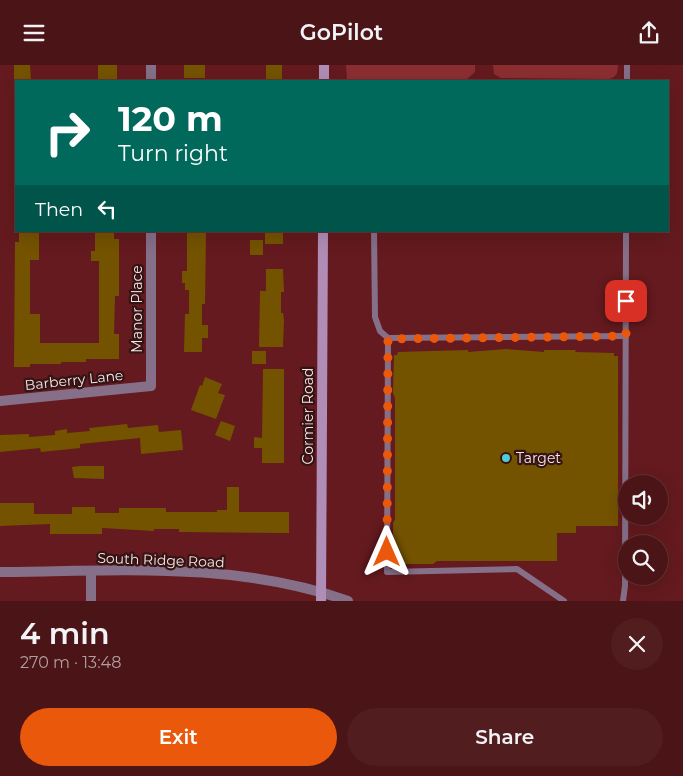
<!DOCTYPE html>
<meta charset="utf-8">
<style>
body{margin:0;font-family:Montserrat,sans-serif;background:#521d1f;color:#f1f3f6;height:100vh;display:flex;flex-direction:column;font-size:19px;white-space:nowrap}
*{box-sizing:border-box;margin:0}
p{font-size:16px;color:#b29ea1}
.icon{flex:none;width:28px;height:28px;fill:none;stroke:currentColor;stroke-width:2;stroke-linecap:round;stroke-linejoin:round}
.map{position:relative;height:536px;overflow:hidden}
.side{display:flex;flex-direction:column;background:#4b1416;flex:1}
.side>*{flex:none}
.top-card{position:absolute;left:15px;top:15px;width:654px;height:152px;border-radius:0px;box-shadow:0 5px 20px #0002,0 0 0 1px #623335;background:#00695c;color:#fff;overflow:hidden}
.tools{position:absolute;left:618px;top:410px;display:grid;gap:10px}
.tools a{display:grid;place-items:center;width:50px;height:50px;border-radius:50%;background:#4b1416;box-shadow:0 5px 20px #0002,0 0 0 1px #623335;font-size:25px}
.pin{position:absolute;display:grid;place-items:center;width:42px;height:42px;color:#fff;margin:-21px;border-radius:10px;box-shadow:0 2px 8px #0006}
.me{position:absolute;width:55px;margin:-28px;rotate:0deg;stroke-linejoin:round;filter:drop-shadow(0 0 4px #0008)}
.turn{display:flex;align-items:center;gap:18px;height:105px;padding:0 20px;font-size:22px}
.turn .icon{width:65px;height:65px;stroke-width:2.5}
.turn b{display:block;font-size:35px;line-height:42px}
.then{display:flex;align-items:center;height:48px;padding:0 20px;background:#0003;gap:10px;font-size:19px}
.round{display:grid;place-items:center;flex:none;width:52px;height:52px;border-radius:26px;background:#521d1f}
.headline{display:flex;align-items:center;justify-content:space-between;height:85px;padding:0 20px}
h1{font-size:30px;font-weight:600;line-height:38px}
.primary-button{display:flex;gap:10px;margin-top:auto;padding:10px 20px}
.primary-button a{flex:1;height:58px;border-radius:30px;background:#ea580c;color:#fff;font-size:20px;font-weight:600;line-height:58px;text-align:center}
.primary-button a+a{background:#521d1f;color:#f1f3f6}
header{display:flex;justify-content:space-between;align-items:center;height:65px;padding:0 20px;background:#4b1416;font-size:22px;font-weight:600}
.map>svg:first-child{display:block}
</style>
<header><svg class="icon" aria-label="menu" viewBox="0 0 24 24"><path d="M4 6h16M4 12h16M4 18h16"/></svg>GoPilot<svg class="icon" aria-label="share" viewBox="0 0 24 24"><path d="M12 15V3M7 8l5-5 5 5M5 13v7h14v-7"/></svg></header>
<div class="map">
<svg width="683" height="536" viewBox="0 0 683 536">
<rect width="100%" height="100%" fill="#641a1e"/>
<g fill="#8b2e31">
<polygon points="346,0 475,0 475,7 467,14 347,15"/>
<path d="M493,0H618C618,7 617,12 609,14L501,13L494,9Z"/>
</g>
<g fill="#745300">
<polygon points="14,0 30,0 31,15 14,15"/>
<rect x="98" y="0" width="19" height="15"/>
<rect x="184" y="0" width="21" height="13"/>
<rect x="266" y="0" width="16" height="15"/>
<polygon points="19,166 39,166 39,195 30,195 30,249 40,249 40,278 99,278 99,196 91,196 91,186 95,186 95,166 114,166 114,174 119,174 119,231 115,231 114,269 119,269 119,294 86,294 86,297 61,297 61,299 30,299 30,302 14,302 15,177 19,177"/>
<polygon points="187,166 206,166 205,239 202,239 202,260 208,260 208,273 202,273 202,287 184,287 185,249 189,249 189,225 185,225 185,218 182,218 182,206 187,206"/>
<rect x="265" y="166" width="18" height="13"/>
<rect x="250" y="175" width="13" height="15"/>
<polygon points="266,204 283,204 284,227 281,227 281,248 283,248 284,255 283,282 259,282 260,226 266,226"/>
<polygon points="506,284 544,287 544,285 576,285 575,287 614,288 614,291 618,291 618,461 576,461 576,468 557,468 557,496 437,496 433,499 399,499 399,496 395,496 395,493 393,493 393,458 395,454 395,333 393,328 394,290 397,290 398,287 468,285 468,287"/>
<rect x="252" y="286" width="14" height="13"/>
<polygon points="263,304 284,304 284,398 262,398 262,383 254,383 254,372 262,373"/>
<polygon points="205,312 222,319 218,328 225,330 216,354 191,345 200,320 202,321"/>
<polygon points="221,356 235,361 230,376 215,370"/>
<polygon points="127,359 128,363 158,360 159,367 181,365 183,385 141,389 140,373 80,379 80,383 41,387 40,383 0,387 0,370 29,369 29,372 55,370 55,366 67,364 67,368 90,366 89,363"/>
<polygon points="79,401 104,401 104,414 74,413 72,402"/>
<polygon points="227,422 239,422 239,447 289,447 289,468 179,467 179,464 154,464 154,466 102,463 102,469 50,469 50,459 0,461 0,438 34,438 34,449 72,449 72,442 95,442 95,448 119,448 119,443 166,443 166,447 217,447 217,445 227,445"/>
</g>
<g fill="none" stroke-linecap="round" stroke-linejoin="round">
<g stroke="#856f89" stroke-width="6">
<polyline points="627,16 627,0"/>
<polyline points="374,166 375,252 380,266 388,273 626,271"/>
<polyline points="388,273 387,507 517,504 564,536"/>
<polyline points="623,536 625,521 626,166"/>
</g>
<g stroke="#856f89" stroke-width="10">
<polyline points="151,16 151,0"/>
<polyline points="0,336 151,321 151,166"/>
<path d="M0,507C116,506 237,496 348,536"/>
<polyline points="91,536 91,506"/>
</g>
<g stroke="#b08db6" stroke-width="10">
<polyline points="324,16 324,0"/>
<polyline points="321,536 323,166"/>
</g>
</g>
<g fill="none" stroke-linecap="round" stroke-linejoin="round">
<polyline stroke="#ea580c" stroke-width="9" stroke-dasharray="0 16.2" points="387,487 388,274 626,271 626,236"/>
</g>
<circle fill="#51ccd5" stroke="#341414" stroke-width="2" cx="506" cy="393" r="5"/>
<g text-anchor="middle" stroke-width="4.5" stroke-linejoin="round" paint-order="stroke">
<g font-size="14" fill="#f8e5e4" stroke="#341414">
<text transform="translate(137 244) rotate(-90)" y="5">Manor Place</text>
<text transform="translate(74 315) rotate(-6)" y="5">Barberry Lane</text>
<text transform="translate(308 351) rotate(-90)" y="5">Cormier Road</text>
<text transform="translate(161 495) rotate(2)" y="5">South Ridge Road</text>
</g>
<g font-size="14" fill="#f8e5e4" stroke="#341414" text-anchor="start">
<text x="516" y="398">Target</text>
</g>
</g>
</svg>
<div class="tools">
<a><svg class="icon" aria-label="sound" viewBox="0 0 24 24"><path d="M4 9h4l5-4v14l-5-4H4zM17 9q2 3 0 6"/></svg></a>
<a><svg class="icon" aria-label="search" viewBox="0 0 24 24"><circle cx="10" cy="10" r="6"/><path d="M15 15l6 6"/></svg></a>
</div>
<div class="pin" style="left:626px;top:236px;background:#d93025"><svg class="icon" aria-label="arrive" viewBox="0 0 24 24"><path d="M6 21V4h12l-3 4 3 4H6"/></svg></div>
<svg class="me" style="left:387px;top:487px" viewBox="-20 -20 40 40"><path d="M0-17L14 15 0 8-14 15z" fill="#ea580c" stroke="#fff" stroke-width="4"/></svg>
<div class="top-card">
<div class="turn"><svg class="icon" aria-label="right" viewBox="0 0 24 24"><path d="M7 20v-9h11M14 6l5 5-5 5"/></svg><div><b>120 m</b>Turn right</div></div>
<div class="then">Then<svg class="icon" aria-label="left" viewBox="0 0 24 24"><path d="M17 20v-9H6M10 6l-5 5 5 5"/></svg></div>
</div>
</div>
<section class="side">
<div class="headline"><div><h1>4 min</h1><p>270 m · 13:48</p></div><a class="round"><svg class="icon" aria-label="close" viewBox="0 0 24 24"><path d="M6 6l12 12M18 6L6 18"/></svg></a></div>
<div class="primary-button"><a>Exit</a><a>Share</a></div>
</section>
